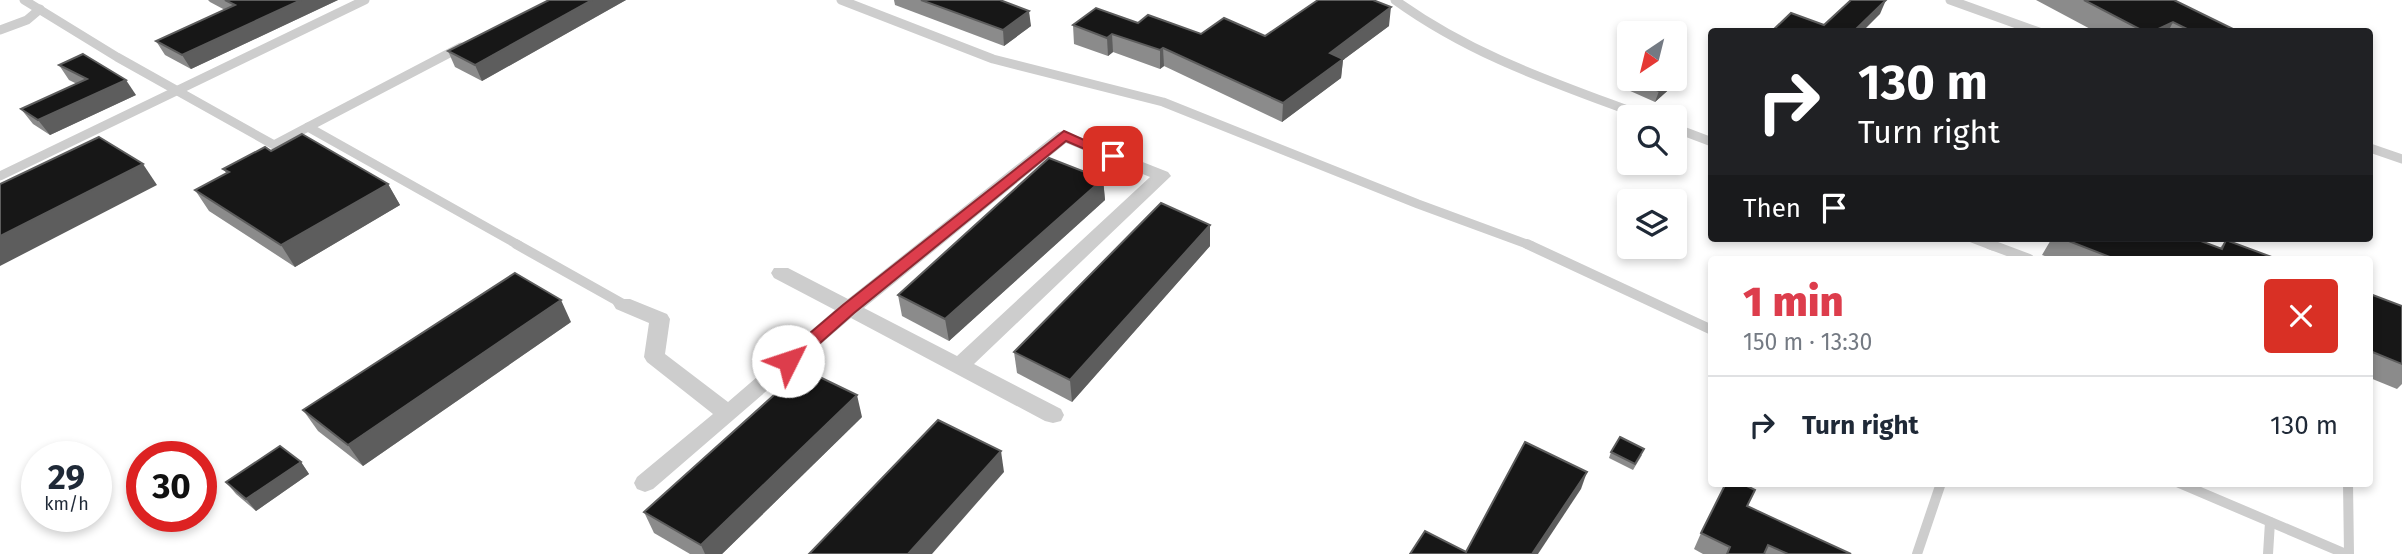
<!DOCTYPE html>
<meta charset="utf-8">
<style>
body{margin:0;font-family:"Fira Sans",sans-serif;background:#f6f6f7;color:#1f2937;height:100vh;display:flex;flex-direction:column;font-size:26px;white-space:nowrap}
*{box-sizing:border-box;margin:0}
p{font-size:23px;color:#747a83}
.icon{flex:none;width:38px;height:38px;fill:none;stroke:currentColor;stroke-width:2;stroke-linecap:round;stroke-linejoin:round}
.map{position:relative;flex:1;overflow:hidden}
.sheet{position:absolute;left:1708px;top:256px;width:665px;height:231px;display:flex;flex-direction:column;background:#fff;border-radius:7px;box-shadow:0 4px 10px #0003}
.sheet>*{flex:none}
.hud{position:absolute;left:1708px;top:28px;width:665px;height:214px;border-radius:7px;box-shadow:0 4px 10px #0003;background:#202124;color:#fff;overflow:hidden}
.needle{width:46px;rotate:215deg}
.fabs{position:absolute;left:1617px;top:21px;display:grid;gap:14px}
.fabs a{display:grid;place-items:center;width:70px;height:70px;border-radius:7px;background:#fff;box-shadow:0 4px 10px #0003;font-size:35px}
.speed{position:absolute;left:21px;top:441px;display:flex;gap:14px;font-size:35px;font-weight:700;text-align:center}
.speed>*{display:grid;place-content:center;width:91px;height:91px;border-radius:50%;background:#fff;box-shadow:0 4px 10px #0003;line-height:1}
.speed small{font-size:18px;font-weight:400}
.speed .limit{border:10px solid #d22;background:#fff;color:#111}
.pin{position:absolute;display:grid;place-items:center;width:60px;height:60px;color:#fff;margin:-30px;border-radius:14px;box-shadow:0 4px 10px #0006}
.me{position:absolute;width:77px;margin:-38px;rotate:49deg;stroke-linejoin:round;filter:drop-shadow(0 0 5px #0008)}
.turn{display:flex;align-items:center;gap:24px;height:147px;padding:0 35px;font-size:32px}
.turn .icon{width:91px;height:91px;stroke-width:2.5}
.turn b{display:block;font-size:49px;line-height:60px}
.then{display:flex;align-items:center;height:66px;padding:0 35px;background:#0003;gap:14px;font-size:26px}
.round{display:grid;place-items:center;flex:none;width:74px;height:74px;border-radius:7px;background:#f6f6f7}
.overview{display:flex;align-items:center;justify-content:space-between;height:119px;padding:0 35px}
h1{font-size:42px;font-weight:800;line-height:52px;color:#dd3d4c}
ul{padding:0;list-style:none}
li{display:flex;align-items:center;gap:21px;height:98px;padding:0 35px;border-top:2px solid #e0e1e3}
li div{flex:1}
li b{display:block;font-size:26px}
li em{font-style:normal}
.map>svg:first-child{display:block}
</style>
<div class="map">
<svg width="2402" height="554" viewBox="0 0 2402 554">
<rect width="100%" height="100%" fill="#fff"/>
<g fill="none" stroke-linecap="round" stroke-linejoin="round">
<g stroke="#cdcdcd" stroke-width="9">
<polyline points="24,0 117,57 274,145 308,127 520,246"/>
<polyline points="841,0 993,59 1163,102 1418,204 1532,246"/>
<path d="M1395,0C1474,57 1556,83 1646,117"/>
<polyline points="1950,0 2039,32"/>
<polyline points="0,30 27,20 40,9"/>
<polyline points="308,127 461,47"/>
<polyline points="1675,128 1712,142"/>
<polyline points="2370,148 2402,159"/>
<polyline points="0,176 365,0"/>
<polyline points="1972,238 1993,246"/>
</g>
<g stroke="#cdcdcd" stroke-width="10">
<polyline points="516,244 623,304"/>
<polyline points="1527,244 1712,330"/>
<polyline points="1989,244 2029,259"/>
<polyline points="2179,483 2346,554"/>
<polyline points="2348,483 2349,554"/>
<polyline points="1917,554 1941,483"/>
<polyline points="2268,554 2270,522"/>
</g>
<path fill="#cdcdcd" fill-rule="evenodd" d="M1064,131L1168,172L1171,176L974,364L1061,409L1064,415L1061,421L1053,423L1045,421L851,318L653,489L645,492L637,489L634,483L637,477L713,414L647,362L644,357L649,323L616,309L613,304L616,299H630L667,314L670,319L665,354L728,402L835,310L774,278L771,273L774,268H788L848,299L1058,132ZM1066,143L1150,177L957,356L864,308Z"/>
</g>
<g fill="#8b8b8b">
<polygon points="208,0 338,0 191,69 165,55 156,41 225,10 210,2"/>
<polygon points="549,0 626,0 482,81 455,67 448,51"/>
<polygon points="894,0 1000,0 1031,26 1004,46 895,5"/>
<polygon points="2036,0 2174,0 2239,32 2096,32"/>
<polygon points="1138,23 1201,34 1265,36 1389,26 1343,60 1341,78 1282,122 1164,66 1160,69 1113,52 1108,56 1074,44 1073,25"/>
<polygon points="59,65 136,95 50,135 33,124 21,109 77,84 69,80"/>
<polygon points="1631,79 1675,84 1655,102 1628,90"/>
<polygon points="271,151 388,184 400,205 295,267 209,211 195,190 227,174 223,169"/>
<polygon points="1103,179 1105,200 949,341 902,316 898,295"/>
<polygon points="1210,225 1210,246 1072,402 1017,373 1014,352"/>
<polygon points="2052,238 2193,238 2220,248 2226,240 2277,259 2053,259 2042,255"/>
<polygon points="2370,294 2402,306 2402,384 2397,389 2370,378"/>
<polygon points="571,322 363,466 318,431 303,410"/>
<polygon points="862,417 722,554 690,554 654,533 644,512"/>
<polygon points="1611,452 1642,455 1633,470 1609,458"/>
<polygon points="301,462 309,474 256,511 236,494 226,482"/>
<polygon points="1748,506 1851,554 1703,554 1694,549 1701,533"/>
</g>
<g fill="#5d5d5d">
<polygon points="301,0 338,0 191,69 182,55"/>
<polygon points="592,0 626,0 482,81 475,65"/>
<polygon points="1886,0 1880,14 1862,32 1853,32"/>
<polygon points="1391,7 1389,26 1343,60 1341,78 1282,122 1283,103 1330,53"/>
<polygon points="1029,11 1031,26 1004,46 1003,30"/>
<polygon points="2173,22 2168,32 2152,32"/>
<polygon points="1112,34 1113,52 1108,56 1107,38"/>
<polygon points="1163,48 1164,66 1160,69 1160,50"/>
<polygon points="1679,72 1675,84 1655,102 1659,91 1672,79 1675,79 1675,76"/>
<polygon points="126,80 136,95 50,135 38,120"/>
<polygon points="143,164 157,185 0,266 0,236"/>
<polygon points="1103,179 1105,200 949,341 945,319"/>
<polygon points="388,184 400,205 295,267 281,245"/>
<polygon points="1210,225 1210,246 1072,402 1070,380"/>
<polygon points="561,300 571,322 363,466 348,445"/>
<polygon points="857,395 862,417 722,554 705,554 701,545"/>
<polygon points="1001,451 1004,472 932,554 908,554"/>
<polygon points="301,462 309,474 256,511 246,499"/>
<polygon points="1587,472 1581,489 1538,554 1532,554"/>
</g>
<g fill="#171717" stroke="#5d5d5d" stroke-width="2">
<polygon points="225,0 301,0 182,55 156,41 235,5"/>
<polygon points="549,0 592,0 475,65 448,51"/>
<polygon points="921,0 1000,0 1029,11 1003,30"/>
<polygon points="1318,0 1373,0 1391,7 1330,53 1343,59 1283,103 1163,48 1160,50 1112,34 1107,38 1073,25 1096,8 1138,23 1148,15 1201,34 1224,18 1265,36"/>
<polygon points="1851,0 1886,0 1853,32 1771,32 1791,13 1824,25"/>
<polygon points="2084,0 2174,0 2239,32 2193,32 2173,22 2152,32 2145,32"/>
<polygon points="83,54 126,80 38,120 21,109 87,79 59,65"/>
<polygon points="1631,79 1672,79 1659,91"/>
<polygon points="302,134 388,184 281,245 195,190 229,172 223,169 265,147 271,151"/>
<polygon points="99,137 143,164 0,236 0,184"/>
<polygon points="1049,158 1103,179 945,319 898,295"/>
<polygon points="1161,203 1210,225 1070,380 1014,352"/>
<polygon points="2061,238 2193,238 2222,249 2226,240 2277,259 2115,259"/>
<polygon points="515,273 561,300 348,445 303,410"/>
<polygon points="2370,294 2402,306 2402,364 2370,351"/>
<polygon points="803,369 857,395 701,545 644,512"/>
<polygon points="938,420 1001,451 908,554 809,554"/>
<polygon points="1620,437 1644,449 1635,464 1611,452"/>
<polygon points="1525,442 1587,472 1532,554 1410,554 1425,531 1466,552"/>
<polygon points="280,446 301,462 246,499 226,482"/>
<polygon points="1726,483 1741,483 1755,490 1747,506 1851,554 1788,554 1768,545 1764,554 1727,554 1730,547 1701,533"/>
</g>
<polygon fill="#dd3d4c" stroke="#902831" stroke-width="2" points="1064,131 1120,156 1113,160 1108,159 1066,141 854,313 794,366 782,366 780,361 782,357 843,305"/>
</svg>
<div class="fabs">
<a><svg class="needle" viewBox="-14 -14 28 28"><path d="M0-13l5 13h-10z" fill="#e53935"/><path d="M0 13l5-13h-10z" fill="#747a83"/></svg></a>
<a><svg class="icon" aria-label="search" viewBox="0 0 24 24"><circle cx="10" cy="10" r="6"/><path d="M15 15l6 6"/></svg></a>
<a><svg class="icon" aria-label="layers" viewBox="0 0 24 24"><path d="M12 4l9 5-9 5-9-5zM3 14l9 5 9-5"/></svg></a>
</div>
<div class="speed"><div>29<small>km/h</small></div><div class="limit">30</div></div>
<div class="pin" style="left:1113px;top:156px;background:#d93025"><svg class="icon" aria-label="arrive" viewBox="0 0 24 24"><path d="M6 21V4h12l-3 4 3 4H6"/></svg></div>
<svg class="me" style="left:788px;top:361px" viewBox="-20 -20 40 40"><circle r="19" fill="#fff"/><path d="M0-13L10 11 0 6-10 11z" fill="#dd3d4c"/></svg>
<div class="hud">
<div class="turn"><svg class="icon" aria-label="right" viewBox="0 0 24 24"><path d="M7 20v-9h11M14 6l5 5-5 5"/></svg><div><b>130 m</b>Turn right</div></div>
<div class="then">Then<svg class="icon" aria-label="arrive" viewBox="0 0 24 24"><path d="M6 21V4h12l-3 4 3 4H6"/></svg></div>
</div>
<section class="sheet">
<div class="overview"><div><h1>1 min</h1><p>150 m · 13:30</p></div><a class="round" style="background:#d93025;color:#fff"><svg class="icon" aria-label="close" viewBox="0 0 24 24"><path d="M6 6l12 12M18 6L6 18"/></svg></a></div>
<ul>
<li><svg class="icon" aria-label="right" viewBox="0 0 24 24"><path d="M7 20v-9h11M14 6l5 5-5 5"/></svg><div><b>Turn right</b></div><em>130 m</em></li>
</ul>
</section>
</div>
